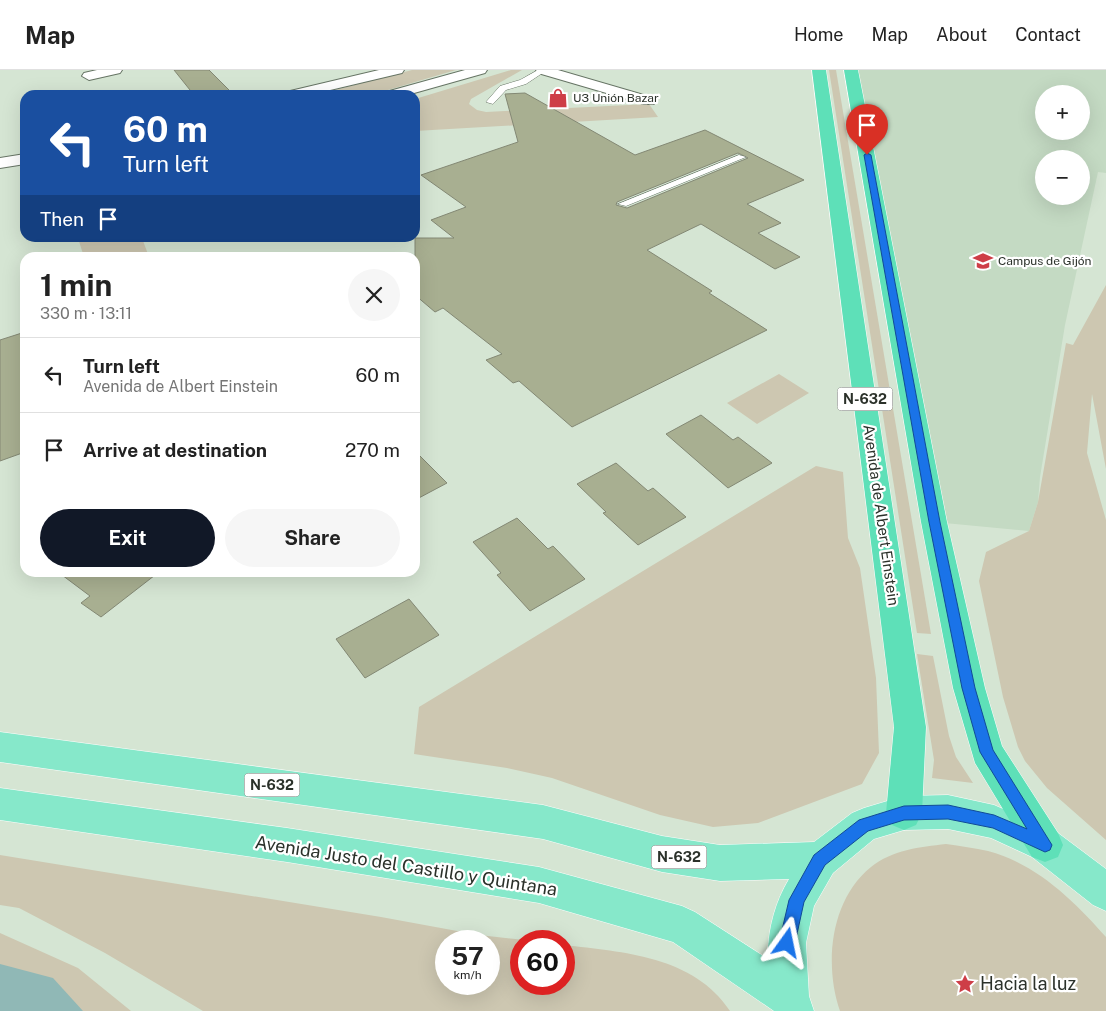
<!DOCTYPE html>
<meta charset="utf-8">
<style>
body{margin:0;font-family:"Public Sans",sans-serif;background:#f6f6f6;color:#222;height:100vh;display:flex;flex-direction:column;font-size:19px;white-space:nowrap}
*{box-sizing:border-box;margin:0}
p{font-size:16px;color:#767676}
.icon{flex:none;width:28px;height:28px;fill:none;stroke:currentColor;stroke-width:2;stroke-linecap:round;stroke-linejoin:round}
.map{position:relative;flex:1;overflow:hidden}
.drawer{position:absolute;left:20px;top:182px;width:400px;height:325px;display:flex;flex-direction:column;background:#fff;border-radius:15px;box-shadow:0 5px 20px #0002}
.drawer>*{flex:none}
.top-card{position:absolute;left:20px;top:20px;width:400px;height:152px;border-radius:15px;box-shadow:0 5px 20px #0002;background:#1a4fa0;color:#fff;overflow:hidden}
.fabs{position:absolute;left:1035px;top:15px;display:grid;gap:10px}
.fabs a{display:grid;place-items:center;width:55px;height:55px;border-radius:50%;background:#fff;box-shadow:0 5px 20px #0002;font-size:25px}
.speed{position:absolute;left:435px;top:860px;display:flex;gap:10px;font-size:25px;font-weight:700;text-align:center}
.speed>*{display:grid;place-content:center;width:65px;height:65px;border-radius:50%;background:#fff;box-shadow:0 5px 20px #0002;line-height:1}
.speed small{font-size:12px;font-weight:400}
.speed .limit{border:8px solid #d22;background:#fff;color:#111}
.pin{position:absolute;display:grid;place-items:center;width:42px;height:42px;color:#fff;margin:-51px -21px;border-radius:50% 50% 50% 0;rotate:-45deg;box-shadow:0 0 5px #0007}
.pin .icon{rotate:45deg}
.me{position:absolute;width:55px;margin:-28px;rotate:12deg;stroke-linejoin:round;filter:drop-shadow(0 0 4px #0008)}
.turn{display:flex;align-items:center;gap:18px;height:105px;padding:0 20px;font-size:22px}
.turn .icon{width:65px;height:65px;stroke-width:2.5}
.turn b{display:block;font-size:35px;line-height:42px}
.then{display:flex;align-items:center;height:48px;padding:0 20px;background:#0003;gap:10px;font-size:19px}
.round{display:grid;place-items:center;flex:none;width:52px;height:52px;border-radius:26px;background:#f6f6f6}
.overview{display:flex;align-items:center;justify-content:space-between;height:85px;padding:0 20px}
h1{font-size:30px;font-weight:700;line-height:38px}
.cta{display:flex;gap:10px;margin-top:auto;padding:10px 20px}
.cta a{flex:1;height:58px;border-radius:30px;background:#111827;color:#fff;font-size:20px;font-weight:700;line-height:58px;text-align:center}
.cta a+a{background:#f6f6f6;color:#222}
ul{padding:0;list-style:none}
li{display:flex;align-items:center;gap:15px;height:75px;padding:0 20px;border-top:1px solid #e0e0e0}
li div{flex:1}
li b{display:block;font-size:19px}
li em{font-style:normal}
header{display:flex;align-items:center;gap:30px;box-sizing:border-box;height:70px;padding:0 25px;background:#fff;border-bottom:1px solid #e0e0e0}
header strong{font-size:24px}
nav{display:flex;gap:28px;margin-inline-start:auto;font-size:18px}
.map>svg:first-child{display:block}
</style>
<header>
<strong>Map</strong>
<nav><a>Home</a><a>Map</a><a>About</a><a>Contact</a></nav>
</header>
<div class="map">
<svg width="1106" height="941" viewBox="0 0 1106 941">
<rect width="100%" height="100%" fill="#d5e5d3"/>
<path fill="#c4dac3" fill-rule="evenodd" d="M851,0H1106V103L1098,102L1065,255L1040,407L1038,432L1029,461L934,452ZM1044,24H1081V61H1044ZM1044,89H1081V126H1044Z"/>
<g fill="#cdc7b1" fill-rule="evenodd">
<polygon points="412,0 456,0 371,25 316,25"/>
<polygon points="511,0 522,0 471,29 469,34 477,40 486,42 649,34 658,47 415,61 415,29"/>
<polygon points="829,0 836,0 931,564 917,563"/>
<polygon points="78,168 142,168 149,187 84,187"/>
<polygon points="1106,215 1106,399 1092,324 1087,383 1106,450 1106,770 1047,718 1025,691 1018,677 1003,627 979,511 986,482 1029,461 1038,432 1066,273 1073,275"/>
<polygon points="779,304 809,323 757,354 727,333"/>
<polygon points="816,396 843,402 848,468 860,498 876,608 879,683 862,714 758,753 713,757 660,745 552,708 507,698 414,684 419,637"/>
<polygon points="917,584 933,586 949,666 956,687 973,713 932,708 934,690"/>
<path d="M946,774C960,776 975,778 988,781C1037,794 1074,831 1106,867V941H840C824,895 830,830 871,797C892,780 920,777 946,774Z"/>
<path d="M0,785L381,847L479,865L534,871H521V914H564V875C623,882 694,886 730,941H203L105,883L19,838L0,835ZM446,871H489V914H446Z"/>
<polygon points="0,863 78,898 131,941 0,941"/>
</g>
<polygon fill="#90b8b6" points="0,894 53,908 83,941 0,941"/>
<g fill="#a8af91" stroke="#838874" fill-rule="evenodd">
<polygon points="174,0 209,0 234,25 194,25"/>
<path d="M525,23L635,85L705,60L804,110L747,134L781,153L758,163L800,187L775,199L701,154L647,180L712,221L709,223L767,260L572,357L519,311L513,313L486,290L502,284L443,238L435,242L415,225V168H454L431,150L466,137L421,105L518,72L505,24ZM738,83L748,88L627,138L616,135L617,132Z"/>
<polygon points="25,262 25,382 0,391 0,270"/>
<polygon points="701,345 733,370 738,367 772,393 728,418 666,364"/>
<polygon points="415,381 447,413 415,430"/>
<polygon points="616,393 648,421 653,418 686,447 638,475 603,443 606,442 577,414"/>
<polygon points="517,448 548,479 553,476 585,509 530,541 497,505 501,503 473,472"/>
<polygon points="58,502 159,502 101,547 81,533 90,526"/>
<polygon points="409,529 439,565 365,608 336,569"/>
</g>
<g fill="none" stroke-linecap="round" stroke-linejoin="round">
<defs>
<g id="service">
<polygon points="538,0 547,0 526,14 506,20 493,34 486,32 500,16 520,10"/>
<polygon points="739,85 746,87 626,136 618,134"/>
</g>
<g id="minor">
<polygon points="97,0 122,0 120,3 89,10 82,6 84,3"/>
<polygon points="379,0 404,0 402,3 309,25 284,25 286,22"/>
<polygon points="465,0 487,0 485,3 407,25 384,25 386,22"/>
<polygon points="536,0 558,0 654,28 656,31 654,34 644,34 538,3"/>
<polygon points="25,84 25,94 0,98 0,88"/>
</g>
<path id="primary" d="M0,662L543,735L662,766L720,775L814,772L852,743L864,738L904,726L948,725L994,735L1058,763L1106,799V841L1093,835L1032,787L991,768L948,759L904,760L874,769L833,803L814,836L806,873L809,926L814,941H774L673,872L539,833L287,792L0,750V718L287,758L539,797L682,836L695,842L768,889C767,862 775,832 789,809L720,811L662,802L543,769L0,692Z"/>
<g id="trunk">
<polygon points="812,0 826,0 926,657 922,743 916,755 904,760 892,755 886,743 894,657"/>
<polygon points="844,0 858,0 947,452 985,618 1002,676 1058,763 1063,775 1058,787 1045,792 1032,787 975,693 953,618 921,452"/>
</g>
</defs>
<use href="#service" stroke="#667464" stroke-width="1"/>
<use href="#minor" stroke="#667464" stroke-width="2"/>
<use href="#primary" stroke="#fff" stroke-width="1"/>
<use href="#trunk" stroke="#fff" stroke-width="1"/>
<use href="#service" fill="#fff" fill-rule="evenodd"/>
<use href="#minor" fill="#fff" fill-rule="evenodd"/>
<use href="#primary" fill="#86e8ca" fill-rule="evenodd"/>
<use href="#trunk" fill="#5ee0b8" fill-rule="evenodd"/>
</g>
<polygon fill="#1a73e8" stroke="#114b97" points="867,83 871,85 940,452 975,618 993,680 1052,775 1050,780 1045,782 993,758 948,749 904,750 868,761 825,795 804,832 795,873 793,879 787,881 782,879 779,873 789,830 814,785 859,750 904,736 948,735 994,745 1027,759 980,682 962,618 929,452 864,85"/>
<defs>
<symbol id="shop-bare" viewBox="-9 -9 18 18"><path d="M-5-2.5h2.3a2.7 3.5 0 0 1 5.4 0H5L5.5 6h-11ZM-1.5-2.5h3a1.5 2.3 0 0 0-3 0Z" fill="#ce3e47" stroke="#fff" stroke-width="2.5" paint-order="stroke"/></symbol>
<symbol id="university-bare" viewBox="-9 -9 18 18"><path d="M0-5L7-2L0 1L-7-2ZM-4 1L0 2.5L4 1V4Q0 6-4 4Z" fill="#ce3e47" stroke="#fff" stroke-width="2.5" paint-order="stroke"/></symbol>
<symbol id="sight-bare" viewBox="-9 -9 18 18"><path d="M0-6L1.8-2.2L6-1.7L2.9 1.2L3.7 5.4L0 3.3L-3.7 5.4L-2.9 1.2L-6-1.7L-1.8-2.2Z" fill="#ce3e47" stroke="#fff" stroke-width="2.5" paint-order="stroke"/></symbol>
</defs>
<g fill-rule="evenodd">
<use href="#shop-bare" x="544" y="14" width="28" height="28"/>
<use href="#university-bare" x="969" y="177" width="28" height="28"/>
<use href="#sight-bare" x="951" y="900" width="28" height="28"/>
</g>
<g text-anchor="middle" stroke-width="4.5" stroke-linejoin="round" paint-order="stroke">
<g font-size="12" fill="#2b312a" stroke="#fff" text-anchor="start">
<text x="573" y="32">U3 Unión Bazar</text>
<text x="998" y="195">Campus de Gijón</text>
</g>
<g fill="#fff" stroke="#6b6f6a" stroke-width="1">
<rect x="837.5" y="317.5" width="55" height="23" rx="4"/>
<rect x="244.5" y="703.5" width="55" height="23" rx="4"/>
<rect x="651.5" y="775.5" width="55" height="23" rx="4"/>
</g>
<g font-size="14" font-weight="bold" fill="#2b312a">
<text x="865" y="334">N-632</text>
<text x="272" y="720">N-632</text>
<text x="679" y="792">N-632</text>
</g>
<g font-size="15" fill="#2b312a" stroke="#fff">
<text transform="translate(881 445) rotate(82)" y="5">Avenida de Albert Einstein</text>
</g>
<g font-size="18" fill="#2b312a" stroke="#fff">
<text transform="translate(406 796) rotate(9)" y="6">Avenida Justo del Castillo y Quintana</text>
</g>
<g font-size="18" fill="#2b312a" stroke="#fff" text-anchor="start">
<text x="980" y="920">Hacia la luz</text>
</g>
</g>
</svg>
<div class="fabs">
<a>+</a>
<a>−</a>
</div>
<div class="speed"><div>57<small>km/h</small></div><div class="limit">60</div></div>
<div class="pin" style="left:867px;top:85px;background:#d93025"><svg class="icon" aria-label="arrive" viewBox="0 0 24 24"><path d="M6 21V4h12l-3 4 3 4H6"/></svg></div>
<svg class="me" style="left:787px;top:873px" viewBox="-20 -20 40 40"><path d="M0-17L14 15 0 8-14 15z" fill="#1a73e8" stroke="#fff" stroke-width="4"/></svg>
<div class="top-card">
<div class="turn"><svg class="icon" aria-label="left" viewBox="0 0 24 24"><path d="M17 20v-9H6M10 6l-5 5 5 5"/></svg><div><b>60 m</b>Turn left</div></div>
<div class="then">Then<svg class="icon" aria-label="arrive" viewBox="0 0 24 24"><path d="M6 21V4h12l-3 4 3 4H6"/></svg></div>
</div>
<section class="drawer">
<div class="overview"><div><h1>1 min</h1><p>330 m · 13:11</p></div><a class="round"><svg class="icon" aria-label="close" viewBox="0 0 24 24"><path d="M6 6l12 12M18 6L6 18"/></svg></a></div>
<ul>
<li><svg class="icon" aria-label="left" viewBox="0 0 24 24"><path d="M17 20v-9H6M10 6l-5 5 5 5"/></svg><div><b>Turn left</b><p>Avenida de Albert Einstein</p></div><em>60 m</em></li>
<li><svg class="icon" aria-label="arrive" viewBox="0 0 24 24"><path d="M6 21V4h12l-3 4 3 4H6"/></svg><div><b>Arrive at destination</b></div><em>270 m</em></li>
</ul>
<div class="cta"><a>Exit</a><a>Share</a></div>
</section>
</div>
